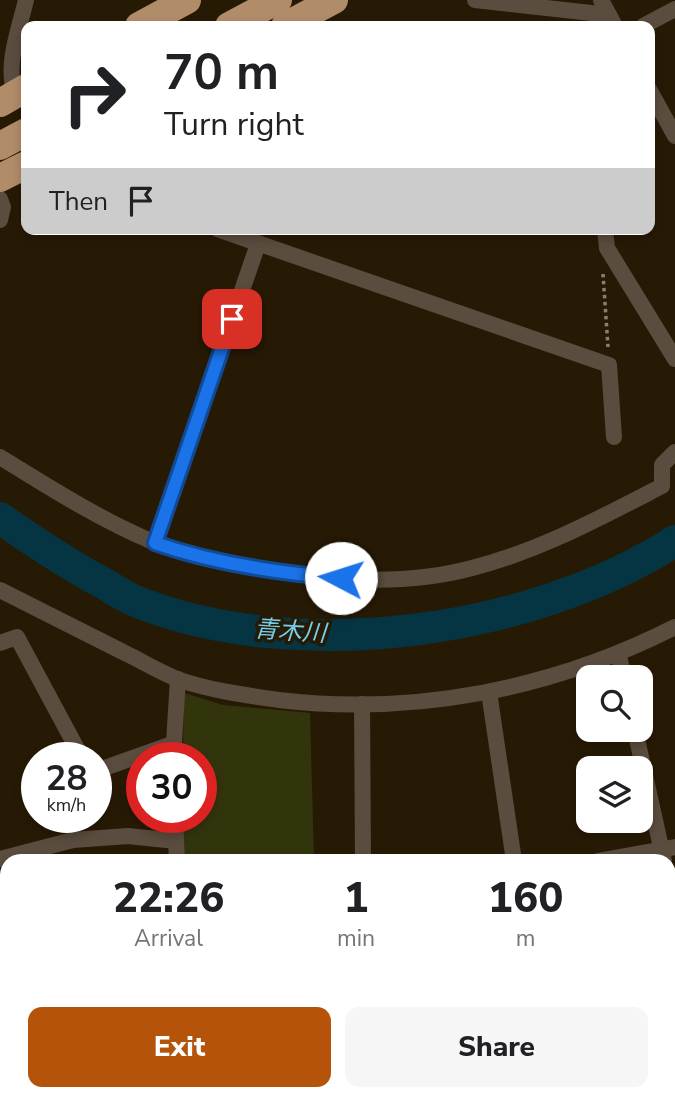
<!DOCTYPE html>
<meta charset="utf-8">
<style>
body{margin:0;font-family:"Nunito Sans","Noto Sans JP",sans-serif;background:#f6f6f6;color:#202124;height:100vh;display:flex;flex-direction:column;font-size:26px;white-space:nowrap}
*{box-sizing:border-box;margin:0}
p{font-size:23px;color:#757577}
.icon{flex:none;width:38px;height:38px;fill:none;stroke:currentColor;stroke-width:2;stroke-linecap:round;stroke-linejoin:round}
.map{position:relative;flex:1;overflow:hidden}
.sheet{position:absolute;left:0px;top:854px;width:676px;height:247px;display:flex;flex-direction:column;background:#fff;border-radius:21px 21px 0 0;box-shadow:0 4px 10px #0003}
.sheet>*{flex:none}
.hud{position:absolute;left:21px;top:21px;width:634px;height:214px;border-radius:14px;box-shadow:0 4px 10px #0003;background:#fff;color:#202124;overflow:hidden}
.buttons{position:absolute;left:576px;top:665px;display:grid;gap:14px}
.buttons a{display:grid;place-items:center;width:77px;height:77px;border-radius:14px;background:#fff;box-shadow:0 4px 10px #0003;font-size:35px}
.speed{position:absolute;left:21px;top:742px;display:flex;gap:14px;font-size:35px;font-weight:700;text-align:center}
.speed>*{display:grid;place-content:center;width:91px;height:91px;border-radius:50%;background:#fff;box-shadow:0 4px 10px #0003;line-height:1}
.speed small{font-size:18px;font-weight:400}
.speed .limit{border:10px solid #d22;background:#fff;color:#111}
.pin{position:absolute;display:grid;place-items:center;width:60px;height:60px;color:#fff;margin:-30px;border-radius:14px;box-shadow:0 4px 10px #0006}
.me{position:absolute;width:77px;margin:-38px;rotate:275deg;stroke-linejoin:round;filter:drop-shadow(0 0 5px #0008)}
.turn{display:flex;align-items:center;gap:24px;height:147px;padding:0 28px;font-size:32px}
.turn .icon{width:91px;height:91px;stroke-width:2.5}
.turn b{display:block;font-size:49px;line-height:60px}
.then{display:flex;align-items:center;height:66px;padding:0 28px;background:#0003;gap:14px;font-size:26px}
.eta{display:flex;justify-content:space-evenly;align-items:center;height:119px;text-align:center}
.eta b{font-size:42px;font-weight:800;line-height:49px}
.primary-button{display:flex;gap:14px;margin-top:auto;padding:14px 28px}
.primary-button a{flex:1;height:80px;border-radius:14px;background:#b45309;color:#fff;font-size:28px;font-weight:800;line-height:80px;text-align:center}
.primary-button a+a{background:#f6f6f6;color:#202124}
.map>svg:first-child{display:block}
</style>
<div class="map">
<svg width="675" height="1100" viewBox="0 0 675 1100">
<rect width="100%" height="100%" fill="#271a05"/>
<polygon fill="#32350c" points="184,693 223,705 310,713 314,861 183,861 183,817 201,817 201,758 183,758"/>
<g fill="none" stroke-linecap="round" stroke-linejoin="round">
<path stroke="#053442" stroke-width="32" d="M0,518C34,542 66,563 103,583C115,590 127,598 140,603C301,665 531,633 675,541"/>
<polyline stroke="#8b806f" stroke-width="3.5" stroke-dasharray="3.5 3.5" stroke-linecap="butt" points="603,274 608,347"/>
<g stroke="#5a4c3e" stroke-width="16">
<polyline points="475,0 609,15"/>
<polyline points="601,0 615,26"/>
<polyline points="643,26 675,9"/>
<polyline points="649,89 675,136"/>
<path d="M15,94C5,64 19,30 26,0"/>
<polyline points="0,199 3,207 0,220"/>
<polyline points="217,229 609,365 614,437"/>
<polyline points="605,229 607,248 675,359"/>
<path d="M0,457C50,488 99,519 153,542C183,555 214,560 245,566C319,579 398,588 472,568C539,551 600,518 662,486V465L675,452"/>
<polyline points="155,543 258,244"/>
<path d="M0,590C41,611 82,631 123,652C142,661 161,673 180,680C213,691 245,695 279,700C415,716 553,689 675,627"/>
<polyline points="0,643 17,637 82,758"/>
<polyline points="618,653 624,677"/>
<polyline points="489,692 514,861"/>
<polyline points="362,704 363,861"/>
<polyline points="635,730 664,861"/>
<polyline points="173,758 178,679"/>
<polyline points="96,771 172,744"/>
<polyline points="175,817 177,861"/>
<polyline points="0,859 73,840 128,836 176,841"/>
<polyline points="597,861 675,847"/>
<polyline points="668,879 675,908"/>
<polyline points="0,1021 7,1020"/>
<polyline points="668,1090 675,1087"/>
<polyline points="97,1094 98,1100"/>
<polyline points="212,1094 213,1100"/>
<polyline points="396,1094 397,1100"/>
<polyline points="553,1094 554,1100"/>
<polyline points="641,1100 657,1094"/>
</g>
<g stroke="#b18c69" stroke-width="28">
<polyline points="139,26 187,0"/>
<polyline points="229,26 278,0"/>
<polyline points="285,26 334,0"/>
<polyline points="0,103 26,88"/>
<polyline points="0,146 26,132"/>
<polyline points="0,178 26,165"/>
</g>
</g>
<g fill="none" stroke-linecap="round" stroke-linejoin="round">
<defs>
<path id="route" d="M232,319L155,543C215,564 277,573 341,578"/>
</defs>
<use href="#route" stroke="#114b97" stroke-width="18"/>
<use href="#route" stroke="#1a73e8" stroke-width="12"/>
</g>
<g text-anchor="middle" stroke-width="7" stroke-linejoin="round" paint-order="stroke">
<g font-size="24" font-style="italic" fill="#76cfed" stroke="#271a05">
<text transform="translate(290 631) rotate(4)" y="8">青木川</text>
</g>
</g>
</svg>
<div class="buttons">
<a><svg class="icon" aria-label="search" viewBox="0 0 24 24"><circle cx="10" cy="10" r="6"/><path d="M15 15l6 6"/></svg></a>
<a><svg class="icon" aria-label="layers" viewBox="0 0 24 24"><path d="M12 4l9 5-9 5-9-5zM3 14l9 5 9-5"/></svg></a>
</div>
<div class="speed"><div>28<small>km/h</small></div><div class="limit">30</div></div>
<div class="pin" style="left:232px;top:319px;background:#d93025"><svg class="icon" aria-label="arrive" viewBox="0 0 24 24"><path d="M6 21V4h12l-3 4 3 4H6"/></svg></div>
<svg class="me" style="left:341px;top:578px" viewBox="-20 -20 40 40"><circle r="19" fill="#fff"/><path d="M0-13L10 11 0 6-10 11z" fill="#1a73e8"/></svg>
<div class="hud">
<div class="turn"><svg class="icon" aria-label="right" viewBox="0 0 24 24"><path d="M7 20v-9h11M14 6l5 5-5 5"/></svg><div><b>70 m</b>Turn right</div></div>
<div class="then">Then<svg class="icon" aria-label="arrive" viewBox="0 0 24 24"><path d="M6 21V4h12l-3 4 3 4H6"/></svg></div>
</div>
<section class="sheet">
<div class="eta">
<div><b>22:26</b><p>Arrival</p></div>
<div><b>1</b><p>min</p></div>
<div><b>160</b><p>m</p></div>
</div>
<div class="primary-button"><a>Exit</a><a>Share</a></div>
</section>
</div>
